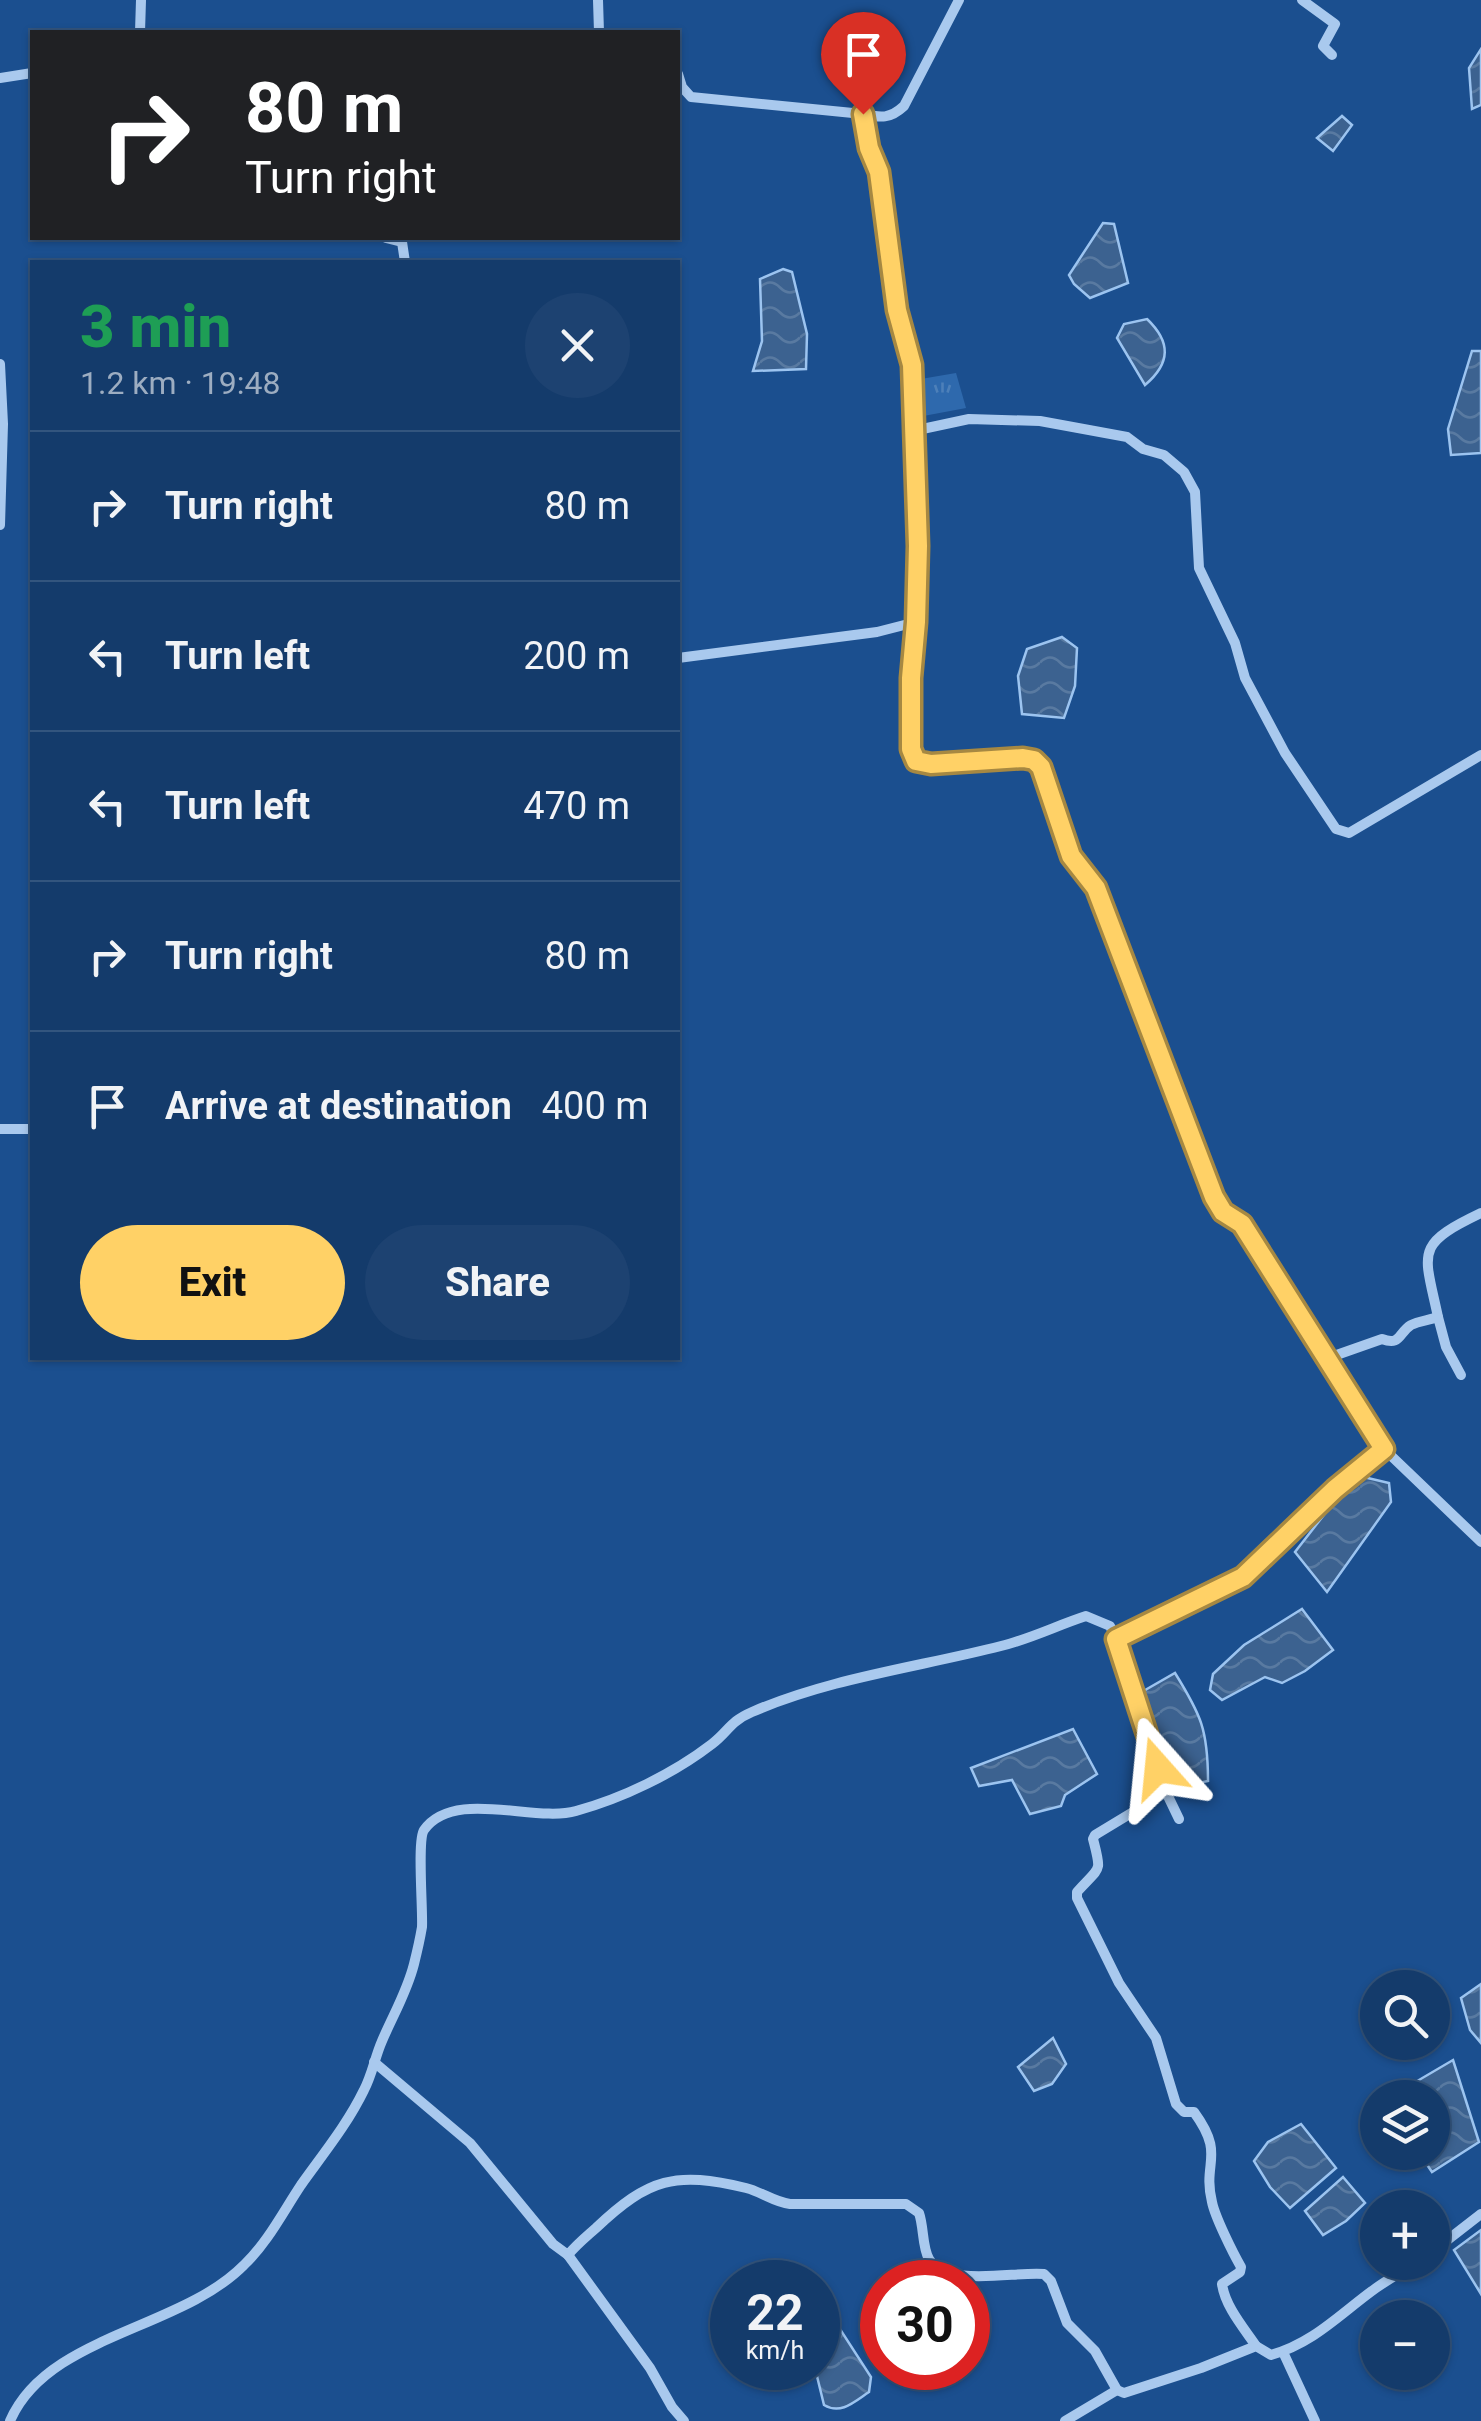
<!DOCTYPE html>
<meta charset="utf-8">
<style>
body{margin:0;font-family:Roboto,sans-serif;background:#1d4271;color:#f1f3f6;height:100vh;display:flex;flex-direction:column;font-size:38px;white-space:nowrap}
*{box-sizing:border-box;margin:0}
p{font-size:32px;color:#9dadc1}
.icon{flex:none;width:55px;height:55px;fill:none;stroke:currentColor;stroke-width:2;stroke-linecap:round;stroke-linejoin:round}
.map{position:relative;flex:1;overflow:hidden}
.side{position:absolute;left:30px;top:260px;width:650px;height:1100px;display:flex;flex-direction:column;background:#143b6b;border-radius:0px;box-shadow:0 2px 8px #0004,0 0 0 2px #33557e}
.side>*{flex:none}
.top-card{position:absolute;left:30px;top:30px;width:650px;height:210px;border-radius:0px;box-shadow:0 2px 8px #0004,0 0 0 2px #33557e;background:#202124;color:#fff;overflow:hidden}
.tools{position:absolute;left:1360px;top:1970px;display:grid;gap:20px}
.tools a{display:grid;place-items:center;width:90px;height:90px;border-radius:50%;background:#143b6b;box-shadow:0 2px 8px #0004,0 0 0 2px #33557e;font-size:50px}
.speed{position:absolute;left:710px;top:2260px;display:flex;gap:20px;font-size:50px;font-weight:700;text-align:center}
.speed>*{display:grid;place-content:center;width:130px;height:130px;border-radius:50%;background:#143b6b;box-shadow:0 2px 8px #0004,0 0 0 2px #33557e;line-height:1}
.speed small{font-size:25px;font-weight:400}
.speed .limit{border:15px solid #d22;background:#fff;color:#111}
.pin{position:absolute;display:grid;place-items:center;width:85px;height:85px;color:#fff;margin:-102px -42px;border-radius:50% 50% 50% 0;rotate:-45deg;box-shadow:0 0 10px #0007}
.pin .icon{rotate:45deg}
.me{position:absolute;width:110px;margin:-55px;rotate:342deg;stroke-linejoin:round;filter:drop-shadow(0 0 8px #0008)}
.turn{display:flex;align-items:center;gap:35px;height:210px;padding:0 50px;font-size:45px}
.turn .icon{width:130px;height:130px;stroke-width:2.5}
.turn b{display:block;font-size:70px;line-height:85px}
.round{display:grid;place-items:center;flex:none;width:105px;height:105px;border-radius:52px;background:#1d4271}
.head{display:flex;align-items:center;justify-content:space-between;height:170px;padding:0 50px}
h1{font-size:60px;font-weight:800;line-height:75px;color:#1e9e55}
.cta{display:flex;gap:20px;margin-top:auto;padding:20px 50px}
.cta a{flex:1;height:115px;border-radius:60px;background:#ffd166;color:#111;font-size:40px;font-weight:800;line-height:115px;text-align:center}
.cta a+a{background:#1d4271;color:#f1f3f6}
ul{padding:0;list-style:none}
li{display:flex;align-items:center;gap:30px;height:150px;padding:0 50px;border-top:2px solid #33557e}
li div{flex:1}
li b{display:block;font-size:38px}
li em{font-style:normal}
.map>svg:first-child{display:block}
</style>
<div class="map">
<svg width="1481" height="2421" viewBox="0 0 1481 2421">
<defs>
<pattern id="park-tufts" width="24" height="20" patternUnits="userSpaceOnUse" patternTransform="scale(2.5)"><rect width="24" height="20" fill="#2e69ad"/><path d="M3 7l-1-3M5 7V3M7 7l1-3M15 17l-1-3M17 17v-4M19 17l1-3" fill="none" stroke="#4d80b9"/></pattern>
<pattern id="water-waves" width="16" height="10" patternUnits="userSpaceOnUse" patternTransform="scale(2.5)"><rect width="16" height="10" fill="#3c6290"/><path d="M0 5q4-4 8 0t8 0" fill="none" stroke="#597aa1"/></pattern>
</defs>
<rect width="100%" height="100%" fill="#1b4f8f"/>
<polygon fill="url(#park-tufts)" points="956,373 966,408 918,417 921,379"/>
<g fill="url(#water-waves)" stroke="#9cc4f0" stroke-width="2.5">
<polygon points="1481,49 1481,105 1472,109 1469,68"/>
<polygon points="1342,116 1352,125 1333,151 1317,138"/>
<polygon points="1103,223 1114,224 1128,283 1090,298 1074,284 1069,275"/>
<polygon points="783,269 792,272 807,334 806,369 753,371 762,341 760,279"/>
<path d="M1147,319C1171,342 1171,363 1145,385L1117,338L1124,324Z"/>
<polygon points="1472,351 1481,351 1481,453 1451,455 1448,429"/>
<polygon points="1062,637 1077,648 1075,686 1064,718 1022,714 1018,676 1027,649"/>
<polygon points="1355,1475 1389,1483 1391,1502 1327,1592 1295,1552"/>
<polygon points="1302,1609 1333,1650 1305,1671 1282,1683 1265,1677 1222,1700 1210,1690 1213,1674 1244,1645"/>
<path d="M1175,1673C1201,1715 1208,1730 1208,1781L1171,1789L1159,1742L1140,1693Z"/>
<polygon points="1073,1729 1097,1774 1065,1795 1061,1806 1030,1814 1012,1780 979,1786 971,1768"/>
<polygon points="1481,1984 1481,2043 1470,2030 1461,1998"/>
<polygon points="1053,2038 1066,2064 1052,2084 1034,2091 1018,2067"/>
<polygon points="1453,2060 1479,2142 1432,2172 1419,2153 1432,2152 1432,2098 1390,2097"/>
<polygon points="1301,2124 1336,2168 1290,2208 1270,2187 1254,2161 1268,2142"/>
<polygon points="1343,2177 1365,2203 1346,2221 1323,2235 1305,2211"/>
<polygon points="1481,2230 1481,2294 1454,2250"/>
<path d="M820,2305L829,2312L871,2377L869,2392C854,2402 841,2415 824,2405L815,2368H818V2306Z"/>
</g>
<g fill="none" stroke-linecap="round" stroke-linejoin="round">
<g stroke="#a9c9ee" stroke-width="10">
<polyline points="598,0 599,32"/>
<polyline points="1302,0 1335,24 1323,46 1332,55"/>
<polyline points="140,32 141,0"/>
<polyline points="678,74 682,87 691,97 863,114"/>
<polyline points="0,78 32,73"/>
<polyline points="386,238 402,242 405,262"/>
<polyline points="0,364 3,424 0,525"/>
<polyline points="913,431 969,419 1040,421 1127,437 1143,449 1164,455 1184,472 1195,492 1199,568 1235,643 1245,678 1285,753 1336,829 1349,833 1481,755"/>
<path d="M916,622C912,661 902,724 916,761L931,764L1023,758L1034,760L1041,767L1071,856L1095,888L1214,1197L1223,1212L1241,1224L1384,1449L1481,1542"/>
<path d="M678,658L877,632L916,622L918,546L912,365L897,311L879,172L869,148L863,114C881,118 890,119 904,106L959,0"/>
<polyline points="0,1129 32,1129"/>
<polyline points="1438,1317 1446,1347 1461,1375"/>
<path d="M1328,1358L1382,1339C1401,1346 1398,1333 1411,1325C1418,1321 1430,1320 1438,1317C1424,1251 1414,1245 1481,1213"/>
<path d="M1166,1792L1095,1835L1093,1839C1102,1874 1101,1865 1077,1892V1898L1119,1983L1156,2038L1176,2104L1184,2112H1194C1226,2156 1202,2161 1212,2202C1215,2217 1233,2253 1241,2267L1240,2272L1222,2284C1225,2306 1243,2327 1256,2346"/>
<polyline points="1179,1819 1166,1792 1116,1639 1243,1577 1357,1469 1384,1449"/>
<path d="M374,2062L470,2143L553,2244L568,2255C576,2245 586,2237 596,2228C649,2178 675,2171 746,2188C762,2192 774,2202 790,2204H906L919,2213C924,2227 922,2247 929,2259C946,2288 1016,2271 1044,2274L1051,2281L1067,2323L1095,2351L1117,2390L1124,2393L1201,2368L1256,2346L1271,2355C1314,2343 1341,2313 1376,2288C1389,2279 1403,2271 1416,2262"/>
<polyline points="1432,2252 1481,2214"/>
<polyline points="568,2255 650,2368 672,2407 684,2421"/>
<polyline points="1283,2352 1315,2421"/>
<path d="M10,2421C47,2335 180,2330 244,2265C268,2242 283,2212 301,2185C323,2154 347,2125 364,2090C372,2075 375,2057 382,2041C393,2015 407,1992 414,1964C417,1952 420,1939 422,1927C423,1909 417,1840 424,1830C454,1788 534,1823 576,1811C623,1798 673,1774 712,1744C729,1731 729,1722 752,1712C830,1678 919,1667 1001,1646C1030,1639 1058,1625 1086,1616L1110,1626L1116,1639"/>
<polyline points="1065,2421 1117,2390"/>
</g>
</g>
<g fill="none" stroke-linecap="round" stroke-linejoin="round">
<defs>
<polyline id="route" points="863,114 869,148 879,172 897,310 912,365 918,546 916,622 911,678 911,749 916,761 931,764 1023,758 1034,760 1041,767 1071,856 1096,888 1214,1197 1223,1212 1242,1224 1384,1449 1335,1489 1243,1577 1116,1639 1158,1768"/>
</defs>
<use href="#route" stroke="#a68842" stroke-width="25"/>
<use href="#route" stroke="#ffd166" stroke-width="18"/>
</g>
</svg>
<div class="tools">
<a><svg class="icon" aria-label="search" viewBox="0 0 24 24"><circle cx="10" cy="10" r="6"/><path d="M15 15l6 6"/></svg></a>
<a><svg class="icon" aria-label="layers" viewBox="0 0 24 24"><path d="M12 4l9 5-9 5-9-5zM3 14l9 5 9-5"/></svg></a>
<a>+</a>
<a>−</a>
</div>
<div class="speed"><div>22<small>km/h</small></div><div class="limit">30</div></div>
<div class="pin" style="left:863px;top:114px;background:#d93025"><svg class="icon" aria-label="arrive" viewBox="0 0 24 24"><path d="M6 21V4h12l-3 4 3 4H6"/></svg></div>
<svg class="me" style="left:1158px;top:1768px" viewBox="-20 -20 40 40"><path d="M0-17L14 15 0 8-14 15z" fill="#ffd166" stroke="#fff" stroke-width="4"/></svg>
<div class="top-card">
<div class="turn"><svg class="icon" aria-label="right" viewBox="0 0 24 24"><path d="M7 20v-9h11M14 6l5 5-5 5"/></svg><div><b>80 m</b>Turn right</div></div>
</div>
<section class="side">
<div class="head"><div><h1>3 min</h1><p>1.2 km · 19:48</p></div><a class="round"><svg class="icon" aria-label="close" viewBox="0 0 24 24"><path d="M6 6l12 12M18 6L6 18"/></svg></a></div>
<ul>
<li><svg class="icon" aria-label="right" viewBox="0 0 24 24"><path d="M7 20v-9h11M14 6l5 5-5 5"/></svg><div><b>Turn right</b></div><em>80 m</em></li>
<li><svg class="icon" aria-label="left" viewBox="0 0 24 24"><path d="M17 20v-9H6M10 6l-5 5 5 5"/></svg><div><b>Turn left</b></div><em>200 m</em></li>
<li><svg class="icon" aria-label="left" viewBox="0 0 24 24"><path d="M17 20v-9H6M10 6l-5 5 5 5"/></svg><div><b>Turn left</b></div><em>470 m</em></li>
<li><svg class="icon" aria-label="right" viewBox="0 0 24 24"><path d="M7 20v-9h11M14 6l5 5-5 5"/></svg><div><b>Turn right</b></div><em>80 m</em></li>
<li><svg class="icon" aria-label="arrive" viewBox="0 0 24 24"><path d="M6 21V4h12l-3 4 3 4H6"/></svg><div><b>Arrive at destination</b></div><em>400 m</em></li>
</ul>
<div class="cta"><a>Exit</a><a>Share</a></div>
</section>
</div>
